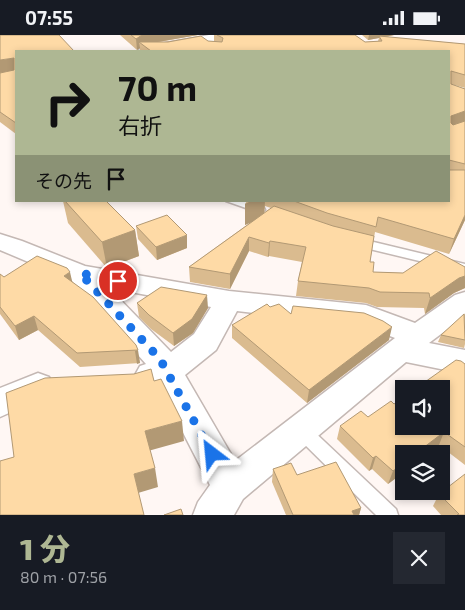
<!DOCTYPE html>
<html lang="ja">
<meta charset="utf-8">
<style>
body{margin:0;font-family:"Exo 2","Noto Sans JP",sans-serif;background:#242831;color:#f1f3f6;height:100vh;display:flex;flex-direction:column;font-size:19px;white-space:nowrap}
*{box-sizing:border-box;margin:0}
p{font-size:16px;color:#9ea1a6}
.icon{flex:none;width:28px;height:28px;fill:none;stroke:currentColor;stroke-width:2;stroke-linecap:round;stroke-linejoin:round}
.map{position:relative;height:480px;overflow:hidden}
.drawer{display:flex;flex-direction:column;background:#171b24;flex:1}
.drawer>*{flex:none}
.hud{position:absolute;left:15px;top:15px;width:435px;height:152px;border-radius:0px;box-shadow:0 2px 8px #0003;background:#aeb793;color:#111;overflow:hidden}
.buttons{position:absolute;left:395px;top:345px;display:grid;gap:10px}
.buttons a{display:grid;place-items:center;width:55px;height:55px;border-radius:0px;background:#171b24;box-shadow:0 2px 8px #0003;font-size:25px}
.pin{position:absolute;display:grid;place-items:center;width:42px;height:42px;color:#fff;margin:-21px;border:2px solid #fff;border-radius:50%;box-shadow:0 1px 5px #0007}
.me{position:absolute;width:55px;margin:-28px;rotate:331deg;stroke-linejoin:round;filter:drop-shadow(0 0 4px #0008)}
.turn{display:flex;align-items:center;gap:18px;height:105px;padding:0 20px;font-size:22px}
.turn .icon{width:65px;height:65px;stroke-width:2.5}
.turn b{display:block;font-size:35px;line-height:42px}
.then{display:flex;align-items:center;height:48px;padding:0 20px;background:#0003;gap:10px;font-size:19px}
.round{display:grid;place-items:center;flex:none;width:52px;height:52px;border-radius:0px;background:#242831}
.headline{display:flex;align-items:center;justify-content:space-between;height:85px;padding:0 20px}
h1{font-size:30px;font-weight:800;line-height:38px;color:#aeb793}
.status{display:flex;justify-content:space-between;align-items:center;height:35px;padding:0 25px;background:#171b24;direction:ltr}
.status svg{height:14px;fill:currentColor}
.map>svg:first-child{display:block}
</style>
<div class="status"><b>07:55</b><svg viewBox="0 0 49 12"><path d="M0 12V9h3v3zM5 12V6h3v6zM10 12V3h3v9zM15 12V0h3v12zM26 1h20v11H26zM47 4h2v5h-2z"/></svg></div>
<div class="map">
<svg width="465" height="480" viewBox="0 0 465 480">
<rect width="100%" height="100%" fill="#fff7f4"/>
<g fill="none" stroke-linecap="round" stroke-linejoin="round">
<defs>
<g id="service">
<polygon points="226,166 243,166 264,173 265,175 260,178"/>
<polygon points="357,203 465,229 465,237 353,210 351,207"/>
<polygon points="301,388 307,390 396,474 398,480 376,480 295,400 293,395 295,390"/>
</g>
<g id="minor">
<polygon points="465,43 465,53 449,57 449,47"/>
<path d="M0,199L22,206L85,231L229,256L366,270L415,288L455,260L465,257V281L429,308L465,315V339L406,327L243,464L234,480H193L198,467L210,450L159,351L151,352L140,349L135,340L140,331L146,329L71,245L0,215ZM109,253L211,272L194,299L171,317ZM237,276L362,290L395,303L235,426L185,340L216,315Z"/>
<polygon points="38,338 49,342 54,351 49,360 0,382 0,353"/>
</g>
<polygon id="secondary" points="209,0 239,0 237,3 232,4 169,16 138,16 141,13 146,11"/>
</defs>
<use href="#service" stroke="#c4b8b4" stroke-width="3"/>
<use href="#minor" stroke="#c4b8b4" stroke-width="3"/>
<use href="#secondary" stroke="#c4b8b4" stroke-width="2"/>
<use href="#service" fill="#fff" fill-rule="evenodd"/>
<use href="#minor" fill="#fff" fill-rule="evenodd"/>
<use href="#secondary" fill="#fff" fill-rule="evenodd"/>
</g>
<g fill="#dabb8f" fill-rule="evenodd">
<path d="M120,0H198L159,7L214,6V0H355L365,7L378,6L379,3L368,5L362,0H394L385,2L465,9V53L451,49L465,54V185L449,219L375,197L370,227L373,237L403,238L465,232V253L454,258L425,279L424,273L377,272L366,268L296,261L298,246L302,227L269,221L268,222L249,216L230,254L190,247L189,232L251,187L245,190V169L247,166H449V16H140V13L137,15ZM265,171L271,173L264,178Z"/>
<polygon points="16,16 16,99 0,87 0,38"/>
<polygon points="63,166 106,166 135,195 139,221 107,233 68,188"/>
<polygon points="136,191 187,213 157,225 138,204"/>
<polygon points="0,239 4,242 72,247 136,310 140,328 80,332 38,295 19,305 0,279"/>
<polygon points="137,268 208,273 193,298 174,311 151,294 139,282"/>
<polygon points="270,272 291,279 389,305 307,368 232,303 232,290"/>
<polygon points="465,278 465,309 464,313 438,307 441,300 464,280"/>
<polygon points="465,329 465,430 439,410 427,419 404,419 404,437 388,449 372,434 369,436 337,404 340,391 368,382 394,369"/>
<polygon points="273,434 297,440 361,473 359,480 286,480 272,447"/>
<polygon points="439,459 465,480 441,480 433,471"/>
</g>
<g fill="#b29974">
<polygon points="142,0 198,0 146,9 139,7 140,13 137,15 136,4"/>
<polygon points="369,0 394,0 380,3 379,1 379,3 368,5"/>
<polygon points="14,23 16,35 0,38 0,25"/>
<polygon points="465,76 465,86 449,93 451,81"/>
<polygon points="251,166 265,166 264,182 245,190 245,169"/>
<polygon points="465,180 465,185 449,219 454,204"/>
<polygon points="135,195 139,221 107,233 102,207"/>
<polygon points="187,200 187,213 157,225 156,212"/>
<polygon points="249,202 249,216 230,254 230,239"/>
<polygon points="270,206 269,221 268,222 269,208"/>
<polygon points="70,237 73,250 64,241"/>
<polygon points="465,241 465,253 454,258 425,279 430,263 459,243"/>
<polygon points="207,260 208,273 193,298 174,311 173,298"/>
<polygon points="34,281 38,295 19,305 15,291"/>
<polygon points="392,292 389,305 307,368 309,355"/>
<polygon points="138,315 140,328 137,329 135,316"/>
<polygon points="182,386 184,406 148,416 145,396"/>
<polygon points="444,397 439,410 427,419 415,419"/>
<polygon points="376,421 372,434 369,436 373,423"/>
<polygon points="404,428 404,437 388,449 393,436"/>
<polygon points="155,433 158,452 138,458 134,439"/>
<polygon points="361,473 359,480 351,480 352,476"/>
</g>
<g fill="#fedaa6" stroke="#b29974">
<polygon points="0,0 59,0 74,16 16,16 16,88 0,77 0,38 14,35 14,23 0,25"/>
<polygon points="131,0 142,0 136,4"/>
<polygon points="217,0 355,0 365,7 382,6 379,1 465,9 465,40 451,36 451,49 465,54 465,76 451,81 451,88 453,90 465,86 465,129 449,125 449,16 151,16 139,7 168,7 201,1 208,6 222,7 223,3"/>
<polygon points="449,135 465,135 465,180 454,204 378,182 376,192 373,191 327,178 294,166 449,166"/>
<polygon points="65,166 106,166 135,195 102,207"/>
<polygon points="274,171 333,191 374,201 370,227 374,227 373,237 403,238 436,216 465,232 465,241 459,243 430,263 429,258 380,257 369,253 298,246 306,212 270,206 269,208 249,202 230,239 189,232"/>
<polygon points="167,180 187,200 156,212 136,191"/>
<polygon points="37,221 67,233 70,237 64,241 93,262 136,310 138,315 77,318 34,281 15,291 0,272 0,239 4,242"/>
<polygon points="161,252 207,260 192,284 173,298 149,280 137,268"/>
<polygon points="267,269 270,272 279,269 291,279 293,271 364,278 383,286 392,292 309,355 232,290"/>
<polygon points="464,279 465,305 441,300"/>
<polygon points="456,325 461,326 465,329 465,412 444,397 415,419 404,419 404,428 393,436 376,421 373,423 340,391 361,376 368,382 391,366 394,369 404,362 404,391 441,391 441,354 415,354"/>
<polygon points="151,334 154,346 161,344 182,386 145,396 155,433 134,439 144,480 0,480 0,426 14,422 6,358 45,343 134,339"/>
<polygon points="336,427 361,473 352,476 354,480 293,480 273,434 291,428 297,440"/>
<polygon points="465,439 465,480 457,480 459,479 439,459"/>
<polygon points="181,474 183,480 164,480"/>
</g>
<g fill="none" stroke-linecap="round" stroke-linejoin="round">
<polyline stroke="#1a73e8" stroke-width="9" stroke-dasharray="0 16.2" points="118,246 80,238 160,324 212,419"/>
</g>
</svg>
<div class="buttons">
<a><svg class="icon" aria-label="sound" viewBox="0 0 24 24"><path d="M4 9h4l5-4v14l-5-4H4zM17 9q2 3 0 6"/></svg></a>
<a><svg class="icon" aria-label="layers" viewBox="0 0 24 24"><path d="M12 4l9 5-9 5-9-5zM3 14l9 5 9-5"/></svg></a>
</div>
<div class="pin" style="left:118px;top:246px;background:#d93025"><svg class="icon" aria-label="arrive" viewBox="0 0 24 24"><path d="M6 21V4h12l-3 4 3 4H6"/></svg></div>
<svg class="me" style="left:212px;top:419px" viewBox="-20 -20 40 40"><path d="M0-17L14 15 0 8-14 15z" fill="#1a73e8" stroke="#fff" stroke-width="4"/></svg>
<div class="hud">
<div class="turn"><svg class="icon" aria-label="right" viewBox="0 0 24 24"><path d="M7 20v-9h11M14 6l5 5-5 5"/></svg><div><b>70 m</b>右折</div></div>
<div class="then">その先<svg class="icon" aria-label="arrive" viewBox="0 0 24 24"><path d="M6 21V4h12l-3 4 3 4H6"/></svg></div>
</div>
</div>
<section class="drawer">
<div class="headline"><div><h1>1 分</h1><p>80 m · 07:56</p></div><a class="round"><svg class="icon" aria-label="close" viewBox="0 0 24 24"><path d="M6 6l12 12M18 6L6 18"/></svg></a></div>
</section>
